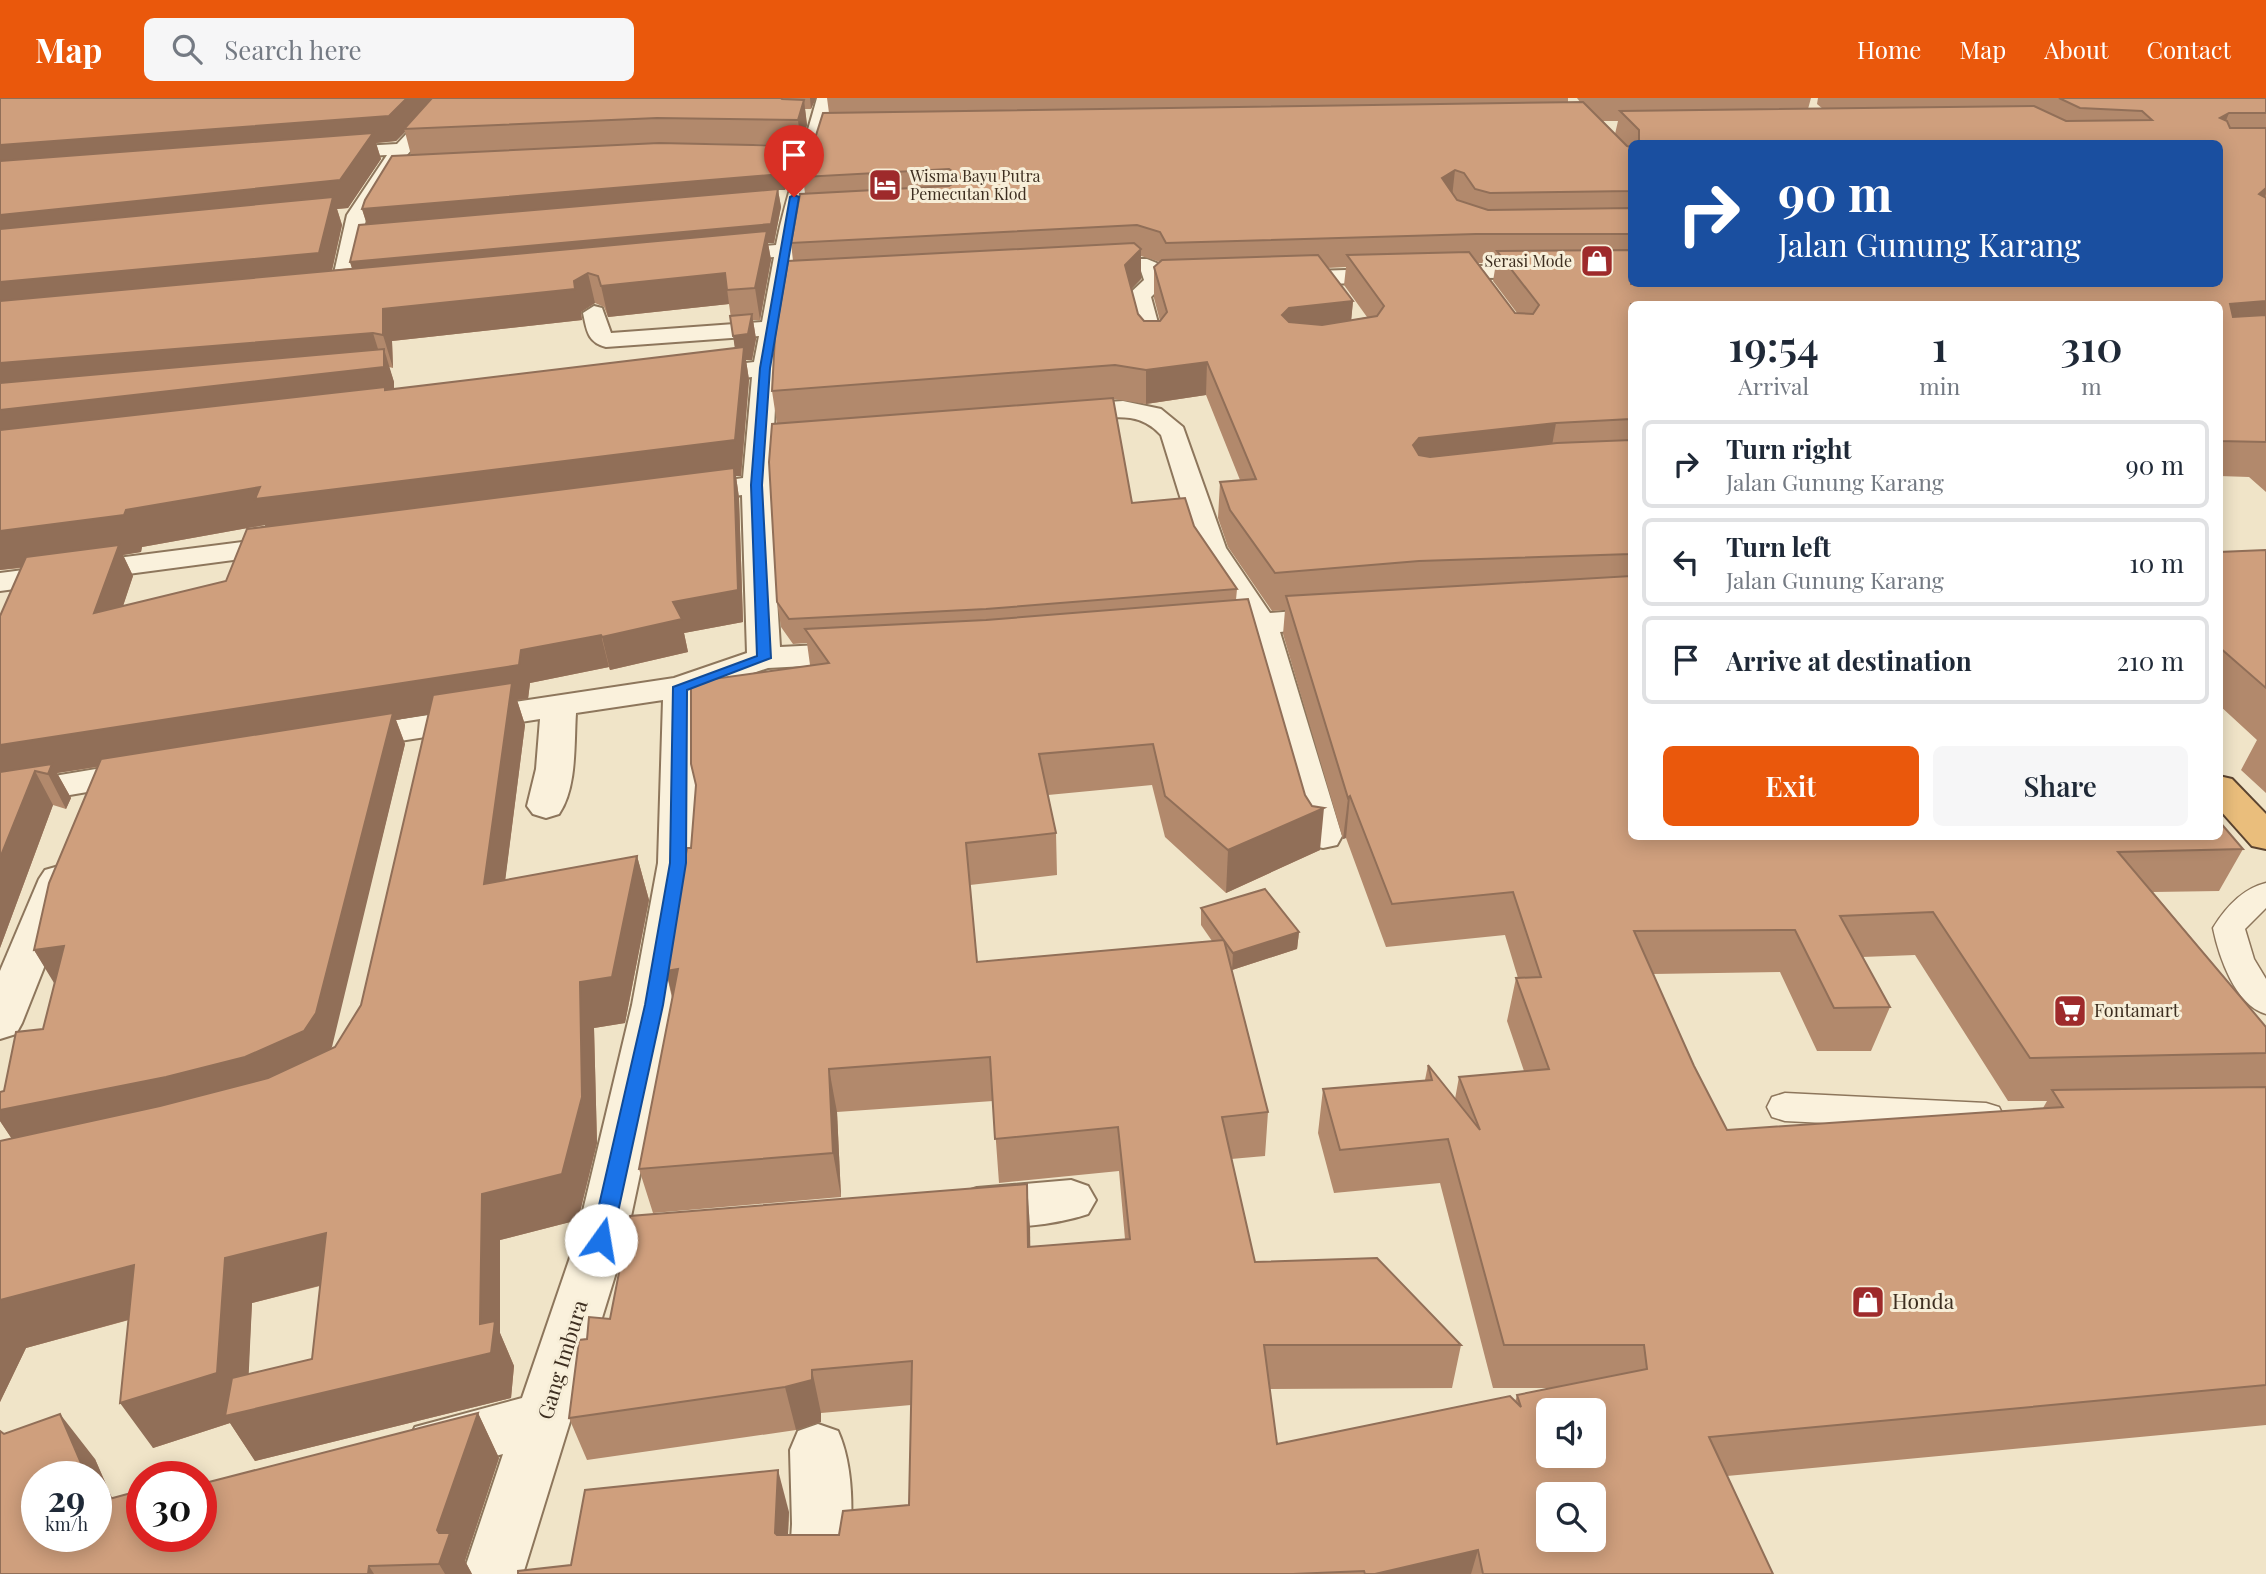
<!DOCTYPE html>
<style>
body{margin:0;font-family:"Playfair Display",serif;background:#f6f6f7;color:#1f2937;height:100vh;display:flex;flex-direction:column;font-size:26px;white-space:nowrap}
*{box-sizing:border-box;margin:0}
p{font-size:23px;color:#747a83}
.icon{flex:none;width:38px;height:38px;fill:none;stroke:currentColor;stroke-width:2;stroke-linecap:round;stroke-linejoin:round}
.map{position:relative;flex:1;overflow:hidden}
.panel{position:absolute;left:1628px;top:203px;width:595px;height:539px;display:flex;flex-direction:column;background:#fff;border-radius:10px;box-shadow:0 4px 18px #0003}
.panel>*{flex:none}
.guide{position:absolute;left:1628px;top:42px;width:595px;height:147px;border-radius:10px;box-shadow:0 4px 18px #0003;background:#1a4fa0;color:#fff;overflow:hidden}
.controls{position:absolute;left:1536px;top:1300px;display:grid;gap:14px}
.controls a{display:grid;place-items:center;width:70px;height:70px;border-radius:10px;background:#fff;box-shadow:0 4px 18px #0003;font-size:35px}
.speed{position:absolute;left:21px;top:1363px;display:flex;gap:14px;font-size:35px;font-weight:700;text-align:center}
.speed>*{display:grid;place-content:center;width:91px;height:91px;border-radius:50%;background:#fff;box-shadow:0 4px 18px #0003;line-height:1}
.speed small{font-size:18px;font-weight:400}
.speed .limit{border:10px solid #d22;background:#fff;color:#111}
.pin{position:absolute;display:grid;place-items:center;width:60px;height:60px;color:#fff;margin:-72px -30px;border-radius:50% 50% 50% 0;rotate:-45deg;box-shadow:0 0 7px #0007}
.pin .icon{rotate:45deg}
.me{position:absolute;width:77px;margin:-38px;rotate:13deg;stroke-linejoin:round;filter:drop-shadow(0 0 5px #0008)}
.turn{display:flex;align-items:center;gap:24px;height:147px;padding:0 35px;font-size:32px}
.turn .icon{width:91px;height:91px;stroke-width:2.5}
.turn b{display:block;font-size:49px;line-height:60px}
.eta{display:flex;justify-content:space-evenly;align-items:center;height:119px;text-align:center}
.eta b{font-size:42px;font-weight:600;line-height:49px}
.cta{display:flex;gap:14px;margin-top:auto;padding:14px 35px}
.cta a{flex:1;height:80px;border-radius:10px;background:#ea580c;color:#fff;font-size:28px;font-weight:600;line-height:80px;text-align:center}
.cta a+a{background:#f6f6f7;color:#1f2937}
ul{padding:0;list-style:none}
li{display:flex;align-items:center;gap:21px;height:88px;margin:0 14px 10px;padding:0 21px;border:4px solid #e0e1e3;border-radius:10px}
li div{flex:1}
li b{display:block;font-size:26px}
li em{font-style:normal}
header{display:flex;align-items:center;gap:42px;box-sizing:border-box;height:98px;padding:0 35px;background:#ea580c;color:#fff}
header strong{font-size:33px}
nav{display:flex;gap:38px;margin-inline-start:auto;font-size:24px}
.search{width:490px;height:63px;background:#f6f6f7;display:flex;align-items:center;gap:18px;box-sizing:border-box;padding:0 24px;border-radius:10px;color:#747a83;font-size:26px}
.map>svg:first-child{display:block}
</style>
<header>
<strong>Map</strong>
<div class="search"><svg class="icon" aria-label="search" viewBox="0 0 24 24"><circle cx="10" cy="10" r="6"/><path d="M15 15l6 6"/></svg>Search here</div>
<nav><a>Home</a><a>Map</a><a>About</a><a>Contact</a></nav>
</header>
<div class="map">
<svg width="2266" height="1476" viewBox="0 0 2266 1476">
<rect width="100%" height="100%" fill="#f0e4c8"/>
<g fill="none" stroke-linecap="round" stroke-linejoin="round">
<defs>
<g id="service">
<path d="M2266,785V810L2245,831L2254,861L2266,881V916C2235,907 2219,859 2213,830C2226,809 2242,791 2266,785Z"/>
<polygon points="1785,995 1986,1005 1999,1009 2004,1019 1999,1029 1986,1033 1785,1023 1772,1019 1767,1009 1772,999"/>
</g>
<g id="minor">
<path d="M440,0H457C427,42 375,77 364,130L409,126L419,132L409,138L362,143L352,193L349,198H333L330,193L347,117L387,57L326,60L317,55L326,50L397,46Z"/>
<path d="M817,0H833L820,56L805,99L777,270L774,330L825,326L834,328L838,334L834,340L773,346L770,387L780,549L861,545L873,548L878,555L873,562L861,565L768,570L697,594L698,765L676,907L626,1142L523,1476H463L503,1356L435,1374L415,1367L407,1348L415,1329L522,1300L576,1142L632,907L658,765L663,602L576,615C574,646 577,690 559,716L546,720L533,716L527,708L536,671L540,621L349,651L336,648L331,640L336,632L349,629L674,580L747,555L742,397L686,404L676,402L672,396L676,390L743,380L752,279L697,285L688,283L685,278L688,273L697,271L754,264L759,238L606,249C587,244 587,232 583,215L594,208L602,210L611,235L762,224L774,159L716,164L705,158L716,152L776,147C786,96 804,49 817,0Z"/>
<polygon points="1089,161 1147,161 1159,166 1166,184 1151,199 1164,247 1160,252 1144,252 1140,247 1128,197 1144,182 1141,173 1081,172 1078,167 1081,162"/>
<polygon points="1631,167 1631,179 1472,180 1283,188 1272,181 1283,174 1472,168"/>
<path d="M1123,303L1161,311L1183,329L1226,450L1270,515L1335,510L1346,513L1351,520L1346,527L1280,534L1342,738L1337,747L1323,750L1309,747L1304,738L1248,536L1203,540L1192,537L1187,530L1192,523L1240,518L1196,450L1161,337C1131,303 1091,330 1054,320L1050,315L1054,310L1063,307Z"/>
<polygon points="290,438 301,441 305,447 301,453 0,493 0,475"/>
<polygon points="144,663 157,666 162,674 157,682 0,709 0,687"/>
<polygon points="59,768 73,772 79,781 22,925 16,936 0,941 0,873 39,781 45,772"/>
<path d="M1071,1082L1088,1088L1096,1102L1088,1116C1056,1127 991,1135 959,1124L952,1110L959,1096L977,1090Z"/>
<path d="M818,1326L838,1333C857,1376 851,1430 849,1476H789L792,1426L790,1352L798,1333Z"/>
</g>
<polygon id="trunk" points="2219,678 2232,681 2266,716 2266,751 2252,748 2219,711"/>
</defs>
<use href="#service" stroke="#8d765c" stroke-width="3"/>
<use href="#minor" stroke="#8d765c" stroke-width="4"/>
<use href="#trunk" stroke="#5b4430" stroke-width="4"/>
<use href="#service" fill="#faf1dc" fill-rule="evenodd"/>
<use href="#minor" fill="#faf1dc" fill-rule="evenodd"/>
<use href="#trunk" fill="#eabe7c" fill-rule="evenodd"/>
</g>
<g fill="#b2896c" fill-rule="evenodd">
<path d="M0,0H816L811,11H805L807,27L801,47L661,45L794,48L796,64L785,92H778L781,109L774,145H768L771,162L760,222H753L756,241L752,262H746L749,282L741,378H736L739,400L743,524L684,535L688,554L610,572L609,569L530,585L528,601L517,602L525,627L505,782L637,758L649,802L625,925L594,930L597,1045L578,1122L500,1142V1235L514,1268L511,1300L255,1363L230,1325L153,1350L129,1222L26,1250L0,1304V1043L12,1041L0,1023V994L4,993L43,931L55,885L34,852L98,669L57,675L71,700L66,711L53,707L0,850L22,470L0,472ZM405,34L411,57L362,111L367,126L350,164L352,170L332,172L342,127L337,111L348,110L381,61L376,45L396,43ZM595,205L604,209L608,219L729,206L735,250L394,291V284L389,269L393,270L392,243L582,222L581,214ZM265,427V429L226,483L123,508L133,478L123,457L141,454L142,449ZM429,616L361,907L335,949L330,951L405,646L396,622ZM320,1188L312,1261L248,1277L252,1205Z"/>
<path d="M827,0H1568V4H1580L1577,0H1811L1808,11H1823L1817,6L1818,0H2266V394L2249,379L2219,378V206H1631V738L2243,751L2219,793L2153,794L2266,929V1327L1727,1378L1773,1476H518L571,1467L789,1414L788,1437H839L909,1407L911,1307L821,1315V1324L796,1332L587,1362L569,1320L587,1241L610,1221L1030,1129V1149L1125,1141L1119,1073L999,1085L993,1003L837,1014L841,1099L653,1115L639,1071L672,900L666,873L691,750L810,567L807,545L793,546L781,529L777,504V326L772,293L793,163L791,145L805,96L803,79L829,15ZM1603,23H1618L1615,36ZM1631,46H2219V186H1631ZM1141,158L1160,164L1154,169V200L1160,223H1144L1138,216L1131,191L1141,181ZM1478,165H1496L1493,183L1517,215H1515ZM1346,169L1344,187L1367,219L1351,222L1353,203L1327,170ZM1206,297L1240,382L1220,384L1218,420L1228,449L1272,513L1285,512L1283,536L1343,741L1346,740L1386,849L1505,837L1518,880H1516L1507,923L1524,973L1459,979L1455,1001L1428,967L1425,982L1323,991L1318,1035L1334,1095L1440,1085L1493,1290H1549L1517,1297L1515,1304L1277,1346L1269,1291L1452,1290L1461,1247L1255,1164L1231,1061L1265,1058L1268,1014L1232,872L1297,851L1299,834L1201,810V827L1212,843L977,864L970,787L1057,777L1056,735L1048,697L1152,687L1165,739L1226,795L1320,752L1236,502L1237,491L1132,405L1113,301L1146,306ZM1915,857L2008,1003H2047L2043,1010L1727,1032L1694,968L1653,876L1780,874L1817,953H1871L1890,909L1862,859Z"/>
<polygon points="2266,452 2266,695 2241,672 2257,642 2219,607 2219,454"/>
<polygon points="478,1315 499,1360 465,1463 472,1476 0,1476 4,1336 95,1361 112,1400 142,1438"/>
</g>
<g fill="#916f58">
<polygon points="407,0 437,0 404,31 405,34 396,43 376,45 381,61 348,110 337,111 342,127 329,186 0,216 0,47"/>
<polygon points="810,0 816,0 811,11"/>
<polygon points="804,2 807,27 801,47 798,22"/>
<polygon points="2229,15 2219,40 2220,20"/>
<polygon points="794,48 796,64 785,92 778,92 781,109 774,145 768,145 771,162 760,222 755,190 764,145 356,183 350,164 367,127 362,111"/>
<polygon points="1455,72 1452,99 1442,80"/>
<polygon points="2266,90 2266,96 2258,115 2259,96"/>
<polygon points="1141,151 1141,181 1125,198 1125,167"/>
<polygon points="588,175 595,205 581,214 582,222 392,243 393,270 383,237 383,211 574,183"/>
<polygon points="725,175 729,206 608,219 601,188"/>
<polygon points="1353,203 1350,235 1287,241 1282,217 1289,210"/>
<polygon points="2266,203 2266,233 2219,238 2230,206"/>
<polygon points="752,216 756,241 752,262 746,262 749,282 741,378 736,378 739,400 743,524 684,535 688,554 610,572 602,539 677,522 269,438 265,427 142,449 141,454 123,457 133,478 110,547 94,515 115,458 0,472 0,433 126,412 737,263 733,238"/>
<polygon points="373,235 383,267 0,299 0,265"/>
<polygon points="384,251 394,284 394,303 0,348 0,312"/>
<polygon points="1207,264 1206,297 1146,306 1146,272"/>
<polygon points="1556,325 1550,359 1414,375 1413,347 1419,340"/>
<polygon points="601,537 609,569 530,585 528,601 517,602 525,627 499,831 484,786 510,603 396,622 405,646 332,949 320,967 16,1047 0,1023 0,1012 392,622 57,675 71,700 66,711 48,676 35,673 53,707 0,850 0,647 521,552"/>
<polygon points="1350,698 1346,740 1343,741 1348,700"/>
<polygon points="1324,710 1320,752 1226,795 1228,752"/>
<polygon points="637,758 649,802 625,925 594,930 597,1045 578,1122 500,1142 500,1235 514,1268 511,1300 255,1363 230,1325 153,1350 120,1305 225,1160 326,1135 349,1180 252,1205 247,1313 480,1226 482,1096 580,884"/>
<polygon points="1299,834 1297,851 1232,872 1233,855"/>
<polygon points="64,848 84,881 54,885 34,852"/>
<polygon points="678,871 677,917 666,873"/>
<polygon points="829,971 837,1014 841,1099 833,1055"/>
<polygon points="1027,1086 1030,1129 1031,1193 1028,1149"/>
<polygon points="134,1167 164,1212 26,1250 0,1304 0,1202"/>
<polygon points="812,1272 821,1315 821,1324 796,1332 785,1289"/>
<polygon points="478,1315 499,1360 465,1463 472,1476 445,1476 439,1466 437,1432"/>
<polygon points="60,1316 95,1361 133,1448 98,1404 96,1399 96,1379 87,1379"/>
<polygon points="778,1372 789,1414 786,1476 775,1435"/>
<polygon points="1478,1452 1471,1476 1375,1476"/>
<polygon points="369,1468 374,1476 368,1476"/>
</g>
<g fill="#cf9f7d" stroke="#916f58" stroke-width="2" fill-rule="evenodd">
<polygon points="0,0 407,0 389,18 0,47"/>
<polygon points="432,0 781,0 782,1 804,2 798,22 657,20 404,31"/>
<polygon points="2059,0 2266,0 2266,15 2229,15 2220,20 2227,23 2230,30 2266,30 2266,90 2259,96 2266,100 2266,203 2230,206 2233,219 2266,217 2266,344 2219,343 2219,206 1631,206 1631,321 1556,325 1419,340 1413,347 1419,357 1430,359 1557,345 1631,342 1631,456 1419,463 1275,475 1230,412 1220,384 1256,381 1207,264 1146,272 1115,267 772,293 775,238 788,163 1134,145 1141,151 1125,167 1138,216 1144,223 1160,223 1167,214 1154,169 1162,162 1318,157 1353,203 1289,210 1282,217 1289,224 1322,227 1377,218 1384,208 1347,157 1469,154 1515,215 1533,216 1539,207 1497,153 1631,152 1631,186 2219,186 2219,46 1639,46 1639,32 1620,13 2034,8 2066,23 2152,22 2142,13 2080,10"/>
<polygon points="1583,4 1627,48 1631,49 1631,93 1490,95 1475,91 1464,75 1455,72 1442,80 1457,102 1488,112 1631,110 1631,136 1476,136 1166,145 1160,134 1137,127 791,145 800,96 949,88 962,80 949,71 803,79 823,15"/>
<polygon points="373,35 340,82 0,117 0,63"/>
<polygon points="659,45 794,48 783,76 362,111 365,102 392,58"/>
<polygon points="778,91 771,126 350,164 359,127"/>
<polygon points="333,99 319,155 0,184 0,131"/>
<polygon points="767,133 755,190 727,192 725,175 601,188 598,178 588,175 574,183 575,191 383,211 383,237 373,235 0,265 0,203"/>
<polygon points="752,216 748,236 733,238 730,218"/>
<polygon points="744,249 735,342 255,401 260,389 126,412 124,417 0,433 0,332 385,289 385,292"/>
<polygon points="384,251 384,269 0,312 0,285"/>
<polygon points="1113,300 1132,405 1185,400 1194,428 1237,491 986,511 789,521 777,504 769,364 772,326"/>
<polygon points="734,370 738,492 673,504 682,521 602,539 601,537 521,552 519,567 0,647 0,518 26,459 119,447 94,515 226,483 247,431"/>
<polygon points="2266,452 2266,590 2219,549 2219,454"/>
<path d="M1631,478V738H2219V723L2243,751L2118,754L2266,929V955L2030,960L1933,814L1840,818L1890,909L1834,910L1795,832L1634,833L1694,968L1727,1032L2063,1009L2052,992L2266,989V1287L1709,1339L1773,1476H1483L1478,1452L1375,1476H1365L1364,1473L1293,1476H518V1473L571,1467L585,1392L778,1372L775,1435L777,1437H839L843,1413L909,1407L912,1263L812,1272V1282L785,1289L569,1320L579,1242L587,1241L589,1219L610,1221L630,1118L1027,1086L1028,1149L1130,1141L1118,1029L995,1041L990,959L829,971L833,1055L639,1071L678,871L666,873L687,750H691L696,687L691,666V584L829,565L805,531L986,522L1248,501L1305,697L1312,708L1324,710L1228,752L1165,698L1153,646L1039,656L1056,735L966,745L977,864L1224,842L1268,1014L1222,1019L1255,1164L1377,1160L1461,1247H1264L1277,1346L1510,1298L1521,1309L1517,1297L1647,1271L1644,1247H1504L1448,1041L1340,1052L1323,991L1432,982L1428,967L1480,1032L1459,979L1549,971L1516,880L1541,879L1513,794L1392,806L1350,698L1348,700L1286,498ZM1549,1312H1594V1358H1549ZM1549,1396H1594V1442H1549Z"/>
<polygon points="512,585 484,786 637,758 612,879 580,884 582,999 562,1076 482,1096 480,1226 495,1223 491,1255 225,1318 232,1280 312,1261 326,1135 225,1160 217,1275 120,1305 134,1167 0,1202 0,1043 160,1008 268,980 335,949 361,907 433,597"/>
<polygon points="393,615 316,915 304,933 245,959 166,979 0,1012 0,994 4,993 16,934 43,931 64,848 34,852 49,785 101,661"/>
<polygon points="52,666 48,676 35,673 0,760 0,674"/>
<polygon points="1265,791 1299,834 1233,855 1201,810"/>
<polygon points="478,1315 437,1432 439,1435 450,1435 439,1466 369,1468 368,1476 0,1476 0,1333 4,1336 60,1316 87,1379 37,1379 37,1438 96,1438 96,1399 98,1404 142,1392 142,1438 201,1438 201,1386"/>
</g>
<polygon fill="#1a73e8" stroke="#114b97" stroke-width="2" points="794,97 799,99 770,270 762,387 771,560 687,592 686,765 663,907 612,1142 609,1148 601,1151 594,1148 591,1142 645,907 670,765 673,589 757,558 751,387 760,270 790,99"/>
<defs>
<symbol id="hotel-square" viewBox="-11 -11 22 22"><rect x="-9" y="-9" width="18" height="18" rx="4" fill="#9e2a2b" stroke="#f7eed8"/><path d="M-6-4.5h1.5V1H6V5H4.5V3h-9V5H-6ZM-4 0a1.8 1.8 0 1 1 3.6 0ZM.5 0V-2.5h3Q6-2.5 6 0Z" fill="#fff"/></symbol>
<symbol id="shop-square" viewBox="-11 -11 22 22"><rect x="-9" y="-9" width="18" height="18" rx="4" fill="#9e2a2b" stroke="#f7eed8"/><path d="M-5-2.5h2.3a2.7 3.5 0 0 1 5.4 0H5L5.5 6h-11ZM-1.5-2.5h3a1.5 2.3 0 0 0-3 0Z" fill="#fff"/></symbol>
<symbol id="supermarket-square" viewBox="-11 -11 22 22"><rect x="-9" y="-9" width="18" height="18" rx="4" fill="#9e2a2b" stroke="#f7eed8"/><path d="M-6-5.5h2.5l.6 2H6L4.5 2H-2.5L-4.4-4H-6ZM-1.5 3.2a1.3 1.3 0 1 0 .1 0ZM3 3.2a1.3 1.3 0 1 0 .1 0Z" fill="#fff"/></symbol>
</defs>
<g fill-rule="evenodd">
<use href="#hotel-square" x="866" y="68" width="38" height="38"/>
<use href="#shop-square" x="1578" y="144" width="38" height="38"/>
<use href="#supermarket-square" x="2051" y="894" width="38" height="38"/>
<use href="#shop-square" x="1849" y="1185" width="38" height="38"/>
</g>
<g text-anchor="middle" stroke-width="6" stroke-linejoin="round" paint-order="stroke">
<g font-size="16" fill="#3d2e20" stroke="#f7eed8" text-anchor="start">
<text x="910" y="84">Wisma Bayu Putra<tspan x="910" dy="18">Pemecutan Klod</tspan></text>
<text x="1572" y="169" text-anchor="end">Serasi Mode</text>
</g>
<g font-size="18" fill="#3d2e20" stroke="#f7eed8" text-anchor="start">
<text x="2094" y="919">Fontamart</text>
</g>
<g font-size="21" fill="#3d2e20" stroke="#f7eed8" text-anchor="start">
<text x="1892" y="1211">Honda</text>
</g>
<g font-size="21" fill="#3d2e20" stroke="#f7eed8">
<text transform="translate(563 1262) rotate(-73)" y="7">Gang Imbura</text>
</g>
</g>
</svg>
<div class="controls">
<a><svg class="icon" aria-label="sound" viewBox="0 0 24 24"><path d="M4 9h4l5-4v14l-5-4H4zM17 9q2 3 0 6"/></svg></a>
<a><svg class="icon" aria-label="search" viewBox="0 0 24 24"><circle cx="10" cy="10" r="6"/><path d="M15 15l6 6"/></svg></a>
</div>
<div class="speed"><div>29<small>km/h</small></div><div class="limit">30</div></div>
<div class="pin" style="left:794px;top:99px;background:#d93025"><svg class="icon" aria-label="arrive" viewBox="0 0 24 24"><path d="M6 21V4h12l-3 4 3 4H6"/></svg></div>
<svg class="me" style="left:601px;top:1142px" viewBox="-20 -20 40 40"><circle r="19" fill="#fff"/><path d="M0-13L10 11 0 6-10 11z" fill="#1a73e8"/></svg>
<div class="guide">
<div class="turn"><svg class="icon" aria-label="right" viewBox="0 0 24 24"><path d="M7 20v-9h11M14 6l5 5-5 5"/></svg><div><b>90 m</b>Jalan Gunung Karang</div></div>
</div>
<section class="panel">
<div class="eta">
<div><b>19:54</b><p>Arrival</p></div>
<div><b>1</b><p>min</p></div>
<div><b>310</b><p>m</p></div>
</div>
<ul>
<li><svg class="icon" aria-label="right" viewBox="0 0 24 24"><path d="M7 20v-9h11M14 6l5 5-5 5"/></svg><div><b>Turn right</b><p>Jalan Gunung Karang</p></div><em>90 m</em></li>
<li><svg class="icon" aria-label="left" viewBox="0 0 24 24"><path d="M17 20v-9H6M10 6l-5 5 5 5"/></svg><div><b>Turn left</b><p>Jalan Gunung Karang</p></div><em>10 m</em></li>
<li><svg class="icon" aria-label="arrive" viewBox="0 0 24 24"><path d="M6 21V4h12l-3 4 3 4H6"/></svg><div><b>Arrive at destination</b></div><em>210 m</em></li>
</ul>
<div class="cta"><a>Exit</a><a>Share</a></div>
</section>
</div>
